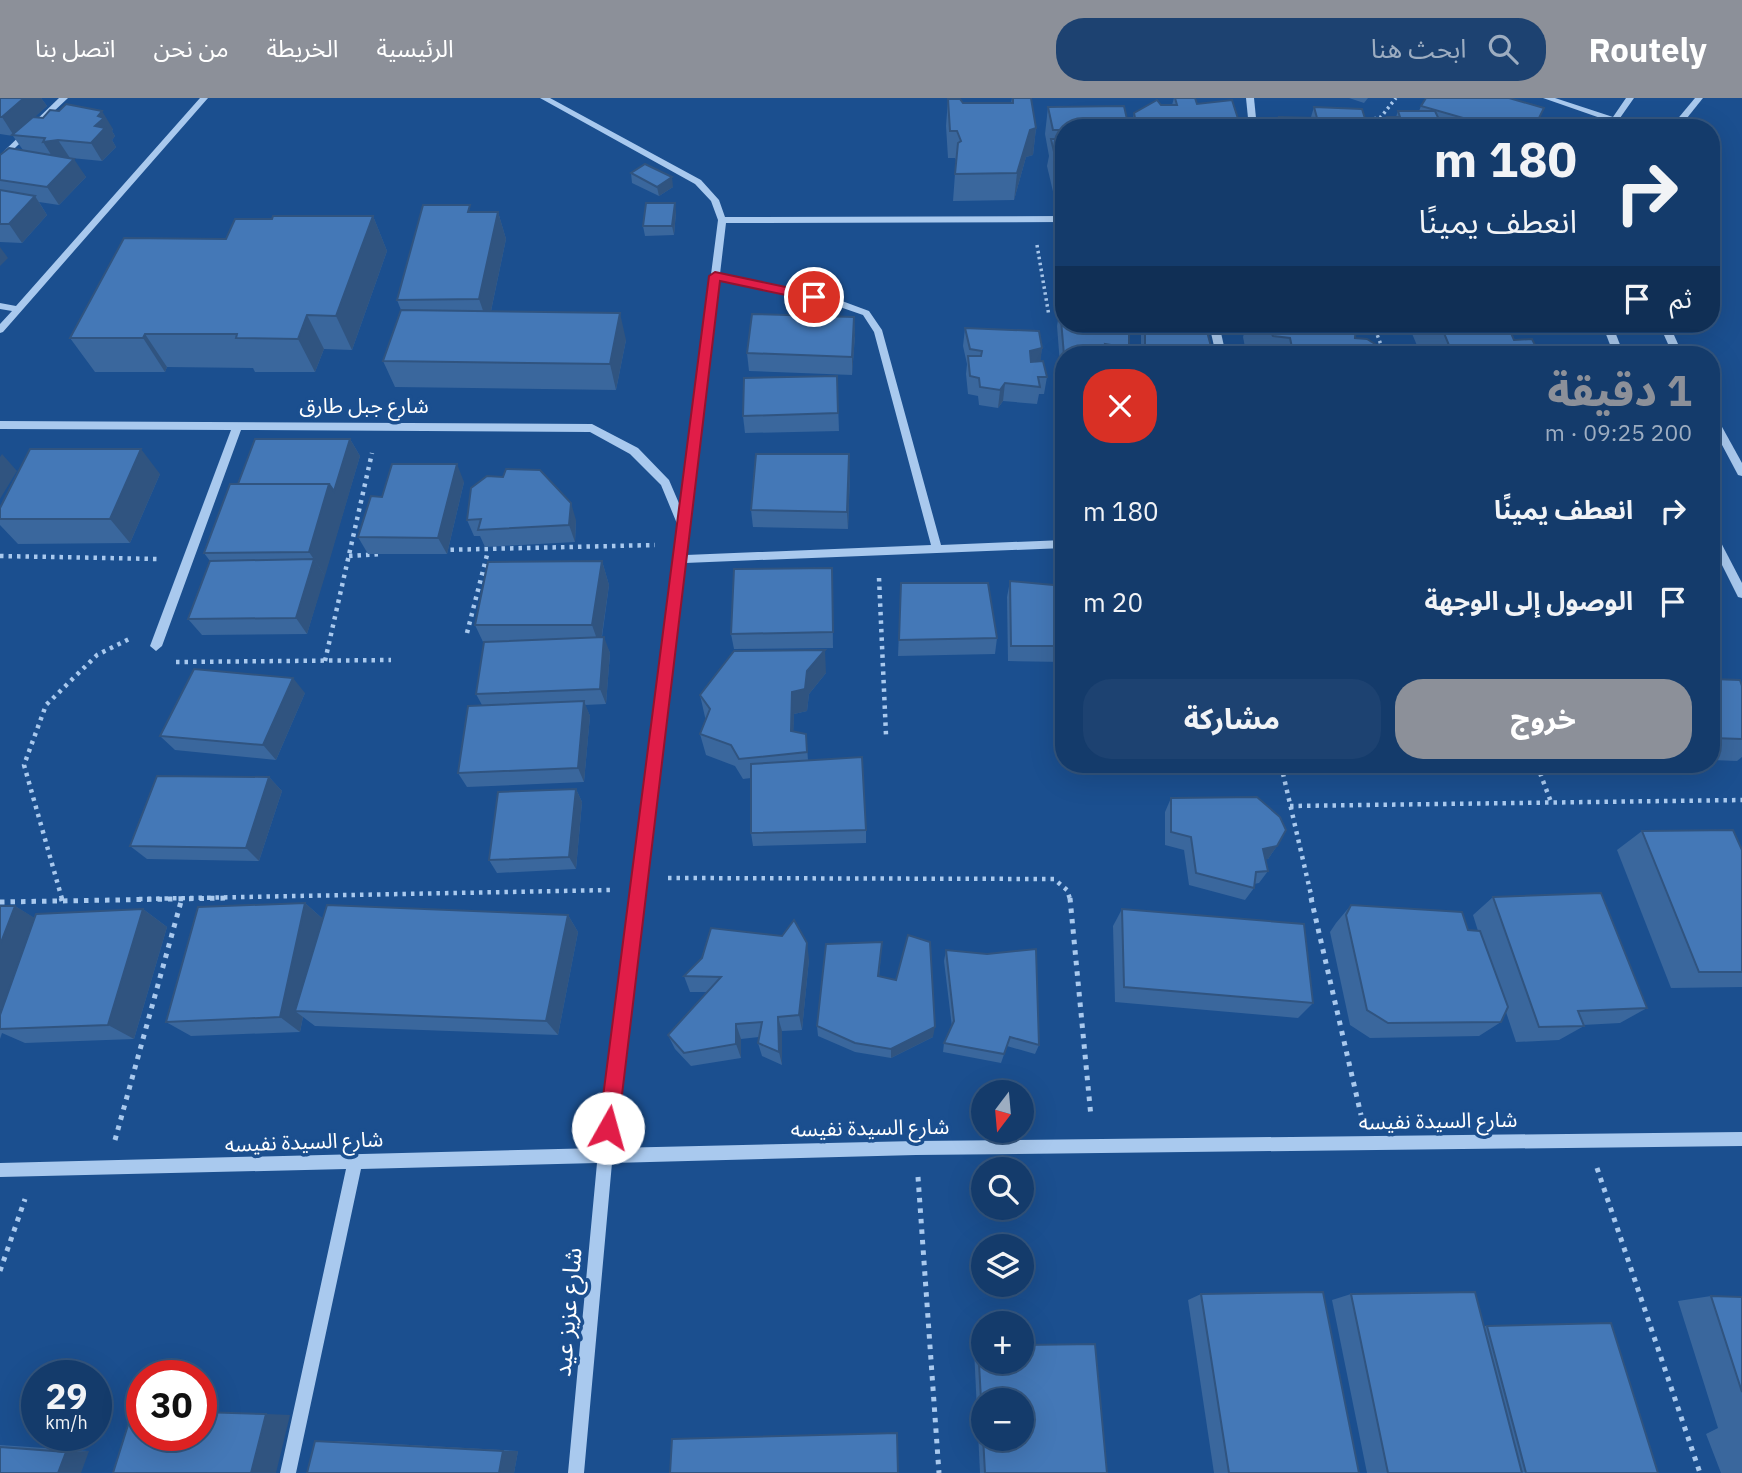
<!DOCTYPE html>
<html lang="ar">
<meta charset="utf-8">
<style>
body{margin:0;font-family:"IBM Plex Sans","Noto Sans Arabic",sans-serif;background:#1d4271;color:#f1f3f6;direction:rtl;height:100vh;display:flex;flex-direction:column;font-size:26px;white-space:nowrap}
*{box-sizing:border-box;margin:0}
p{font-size:23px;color:#9dadc1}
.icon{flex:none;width:38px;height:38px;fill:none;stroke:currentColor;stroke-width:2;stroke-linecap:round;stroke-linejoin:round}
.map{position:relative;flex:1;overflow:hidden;direction:ltr}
.details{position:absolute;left:1055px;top:248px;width:665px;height:427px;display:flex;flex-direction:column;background:#143b6b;border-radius:28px;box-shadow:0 7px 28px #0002,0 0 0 2px #33557e;direction:rtl}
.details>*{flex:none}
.banner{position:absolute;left:1055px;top:21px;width:665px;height:214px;border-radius:28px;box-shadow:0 7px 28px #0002,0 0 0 2px #33557e;direction:rtl;background:#143b6b;color:#f1f3f6;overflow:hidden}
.needle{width:46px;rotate:196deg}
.fabs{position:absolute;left:971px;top:982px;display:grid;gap:14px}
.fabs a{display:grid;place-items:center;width:63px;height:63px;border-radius:50%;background:#143b6b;box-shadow:0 7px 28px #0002,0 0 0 2px #33557e;font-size:35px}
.speed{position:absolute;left:21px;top:1262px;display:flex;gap:14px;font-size:35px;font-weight:700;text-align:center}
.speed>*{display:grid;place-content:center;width:91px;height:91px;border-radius:50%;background:#143b6b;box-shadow:0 7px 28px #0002,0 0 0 2px #33557e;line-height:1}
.speed small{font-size:18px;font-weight:400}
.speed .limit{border:10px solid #d22;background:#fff;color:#111}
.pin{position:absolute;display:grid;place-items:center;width:60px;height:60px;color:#fff;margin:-30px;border:4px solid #fff;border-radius:50%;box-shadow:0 2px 7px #0007}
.me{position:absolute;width:77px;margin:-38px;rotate:7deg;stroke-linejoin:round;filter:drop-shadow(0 0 5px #0008)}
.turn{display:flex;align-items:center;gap:24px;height:147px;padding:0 28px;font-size:32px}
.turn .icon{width:91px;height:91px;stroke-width:2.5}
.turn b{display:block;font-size:49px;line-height:60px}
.then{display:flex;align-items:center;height:66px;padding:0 28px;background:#0003;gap:14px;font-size:26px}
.round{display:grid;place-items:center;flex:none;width:74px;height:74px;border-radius:28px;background:#1d4271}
.overview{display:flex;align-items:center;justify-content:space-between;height:119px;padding:0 28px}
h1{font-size:42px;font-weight:800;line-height:52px;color:#8c9099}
.primary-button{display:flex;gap:14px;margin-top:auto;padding:14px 28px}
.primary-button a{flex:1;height:80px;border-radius:28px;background:#8c9099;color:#fff;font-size:28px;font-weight:800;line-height:80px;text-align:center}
.primary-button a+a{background:#1d4271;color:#f1f3f6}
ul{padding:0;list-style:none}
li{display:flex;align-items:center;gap:21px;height:91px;padding:0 28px}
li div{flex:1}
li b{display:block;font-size:26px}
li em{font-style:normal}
header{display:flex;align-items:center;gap:42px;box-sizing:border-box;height:98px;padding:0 35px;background:#8c9099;color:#fff}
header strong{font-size:33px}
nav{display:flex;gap:38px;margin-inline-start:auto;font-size:24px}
.search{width:490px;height:63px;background:#1d4271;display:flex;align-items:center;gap:18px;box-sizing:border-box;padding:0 24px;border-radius:28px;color:#9dadc1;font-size:26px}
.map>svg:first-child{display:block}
</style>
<header>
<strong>Routely</strong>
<div class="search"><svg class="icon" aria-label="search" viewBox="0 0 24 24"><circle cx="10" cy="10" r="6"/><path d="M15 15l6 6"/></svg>ابحث هنا</div>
<nav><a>الرئيسية</a><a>الخريطة</a><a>من نحن</a><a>اتصل بنا</a></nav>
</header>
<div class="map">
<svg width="1742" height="1375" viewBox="0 0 1742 1375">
<rect width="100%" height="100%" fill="#1b4f8f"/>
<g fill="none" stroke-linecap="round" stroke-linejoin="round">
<g stroke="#a9c9ee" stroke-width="3.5" stroke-dasharray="2.5 3.5" stroke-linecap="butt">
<polyline points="1362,24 1381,19 1396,0"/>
<polyline points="1037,147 1049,218"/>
<polyline points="1373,226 1385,257"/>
</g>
<g stroke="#a9c9ee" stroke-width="4.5" stroke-dasharray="3.5 5" stroke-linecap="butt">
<polyline points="442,452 655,447"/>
<polyline points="0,458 159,461"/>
<polyline points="349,458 381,456"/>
<polyline points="879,480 886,637"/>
<polyline points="467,535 488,453"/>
<polyline points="325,563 372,355"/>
<polyline points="176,564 391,562"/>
<polyline points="1281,667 1312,801"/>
<polyline points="1537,667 1551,704"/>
<polyline points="1290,708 1742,702"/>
<polyline points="668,780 1054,781 1067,792 1070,801"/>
<polyline points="62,801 24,667 46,607 97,557 131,540"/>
<polyline points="139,801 612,792"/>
</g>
<g stroke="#a9c9ee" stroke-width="5" stroke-dasharray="4.5 6" stroke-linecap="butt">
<polyline points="61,800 62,803"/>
<polyline points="1070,800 1091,1019"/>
<polyline points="1311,800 1361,1017"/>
<polyline points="0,804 228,800"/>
<polyline points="115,1042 182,800"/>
<polyline points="1597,1070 1700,1375"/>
<polyline points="918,1079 939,1375"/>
<polyline points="0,1173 25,1101"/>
</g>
<g fill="#a9c9ee" fill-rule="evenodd">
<polygon points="59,0 68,0 0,64 0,57"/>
<polygon points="200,0 208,0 3,234 0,235 0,226 12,213 0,211 0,205 16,208"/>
<path d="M540,0H550L701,82L719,102L725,119L1064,118V124L726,125L720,176L842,203L869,213L882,232L941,447L1064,442V450L685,465L613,1050L916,1043L1742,1034V1048L916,1057L612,1065L584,1375H568L597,1065L361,1071L296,1375H280L346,1071L0,1079V1065L599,1050L674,463L673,461L678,428L661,387L630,356L590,334L241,332L162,548L156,553L150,548L231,332L0,331V323L592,326L638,350L669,382L681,410L718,122L711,103L695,86ZM719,182L837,208L863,217L874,234L931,447L686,457Z"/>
<polygon points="1246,0 1254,0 1257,30 1249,30"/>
<polygon points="1543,0 1555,0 1613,19 1626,0 1634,0 1613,30 1605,30 1609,23"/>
<polygon points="1695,0 1703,0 1679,30 1670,30"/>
<polygon points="1209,226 1219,226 1226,257 1216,257"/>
<polygon points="1602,226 1612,226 1624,257 1614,257"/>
<polygon points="1659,226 1669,226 1683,257 1673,257"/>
<polygon points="1712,317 1716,318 1742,365 1742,378 1738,377 1712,328"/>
<polygon points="1712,434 1716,435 1742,485 1742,500 1738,499 1712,447"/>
</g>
</g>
<g fill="#3a679d">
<polygon points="0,0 41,0 47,8 34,19 113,31 112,33 115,38 112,42 116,49 102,63 71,60 86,79 59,107 39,104 47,117 22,145 0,144 0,57 23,52 13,38 0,36"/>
<polygon points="1012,0 1031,0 1036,30 1033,57 1026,59 1014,102 953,103 956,62 955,60 948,60 946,28 948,1 963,5 1011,5"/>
<polygon points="1174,0 1195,0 1197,6 1241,30 1131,30 1134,15 1161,7 1172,7"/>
<polygon points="1349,0 1368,0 1364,5"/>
<polygon points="1421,8 1534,30 1383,30 1387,19 1396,19 1398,13 1419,13"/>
<polygon points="1048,9 1064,30 1064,103 1055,102 1047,68 1049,58 1045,36"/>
<polygon points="1314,9 1368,30 1275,30 1279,19 1311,19"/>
<polygon points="631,75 673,89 659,98 632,85"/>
<polygon points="472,114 498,114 506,141 491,213 626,242 616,292 395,289 383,263 401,212 397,202"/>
<polygon points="676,114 674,137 645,138 643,128"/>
<polygon points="373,118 387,153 352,252 324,251 315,274 255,274 253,270 167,269 165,274 95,274 70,240 226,141 272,121"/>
<polygon points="1060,210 1129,250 1127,257 1064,257 1063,305 1057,228"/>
<polygon points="854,219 855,237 852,277 749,273 747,255"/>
<polygon points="1143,226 1205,226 1213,257 1141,257 1141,234"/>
<polygon points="1247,226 1356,226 1355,240 1376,257 1259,257 1261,252 1245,249 1243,239"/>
<polygon points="1408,226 1507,226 1514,242 1540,257 1421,257"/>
<polygon points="965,230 1042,250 1040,263 1047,279 1044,296 1039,296 1037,306 1003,303 998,310 979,307 978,298 968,296 966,276 967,266 963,248"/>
<polygon points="837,278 839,333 745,335 743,318"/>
<polygon points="350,341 360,358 307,536 202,537 188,521 210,463 204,455 238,386"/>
<polygon points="850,374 848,431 753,429 751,412"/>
<polygon points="160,376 130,445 18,446 0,427 0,410"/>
<polygon points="464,384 447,456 368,456 358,439 382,399"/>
<polygon points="471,390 576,422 575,444 485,449 480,438 474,438 467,422"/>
<polygon points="602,463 609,487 602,539 610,555 606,606 585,607 590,618 584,684 467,689 458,675 482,607 476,596 484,546 475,527"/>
<polygon points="832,470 833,550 734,551 731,536"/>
<polygon points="1010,483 1064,488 1064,564 1008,563 1007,499"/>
<polygon points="901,485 997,540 995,556 898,558"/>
<polygon points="826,575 809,596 807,613 794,616 793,633 806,636 808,662 866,732 866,745 753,748 751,735 751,680 743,681 735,668 706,657 700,636 706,621 705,619 700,597"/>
<polygon points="1712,581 1742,588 1742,659 1737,663 1712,662"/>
<polygon points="305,595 276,662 175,652 160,638"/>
<polygon points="269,679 282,693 259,763 147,761 130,748"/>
<polygon points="576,691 582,704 576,771 497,775 489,762"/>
<polygon points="1171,700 1277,748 1268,761 1265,761 1268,773 1259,785 1254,786 1254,790 1245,802 1189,787 1184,752 1165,747 1165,714"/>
<polygon points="1642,733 1742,752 1742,889 1671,890 1617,752"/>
<polygon points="1493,799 1647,910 1620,925 1583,927 1584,928 1559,942 1516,944 1506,914 1501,924 1479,938 1370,940 1350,927 1330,834 1336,825 1351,807 1468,832 1478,833 1473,817"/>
<polygon points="305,805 323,821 568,817 578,834 558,937 315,928 303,919 300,934 191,938 166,924"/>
<polygon points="0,808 15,808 34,820 143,811 167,829 134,941 25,945 2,935 0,941"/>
<polygon points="1122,811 1313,905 1298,920 1115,904 1113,828"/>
<polygon points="882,844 879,879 933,939 891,960 855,954 818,938 817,928"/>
<polygon points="946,852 1039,947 1035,956 1007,948 1001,965 943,954 944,945 952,929 944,863"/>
<polygon points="809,861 802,932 782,933 782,967 762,958 758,945 759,939 741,941 741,960 691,968 675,951 668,937 707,894 690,894 684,878"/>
<polygon points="1201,1196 1359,1375 1214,1375 1188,1202"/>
<polygon points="1351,1196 1484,1228 1487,1228 1658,1375 1367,1375 1332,1202"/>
<polygon points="1711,1198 1742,1199 1742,1375 1721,1375 1706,1336 1718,1330 1678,1203"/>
<polygon points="978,1247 1107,1375 980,1375 974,1251"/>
<polygon points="315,1343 338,1343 518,1353 514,1375"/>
<polygon points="0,1347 89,1353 0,1375"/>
</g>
<g fill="#305480">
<polygon points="24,0 41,0 47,8 14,38 2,19"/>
<polygon points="102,13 113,31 112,33 115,38 112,42 116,49 102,63 91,45 98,18"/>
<polygon points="1036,30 1033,57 1026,59 1014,102 1017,75 1030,32"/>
<polygon points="58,42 70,60 55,63 43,44"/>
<polygon points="74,61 86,79 59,107 47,89"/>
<polygon points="672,79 673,89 659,98 657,89"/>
<polygon points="35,98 47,117 22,145 9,126"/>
<polygon points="675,105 676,114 674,137 672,128"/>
<polygon points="498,114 506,141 488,227 479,201"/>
<polygon points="373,118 387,153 352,252 336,218"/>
<polygon points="0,149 8,160 0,168"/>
<polygon points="620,215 626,242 616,292 610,266"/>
<polygon points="307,217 324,251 315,274 298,241"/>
<polygon points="854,219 855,237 852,277 852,259"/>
<polygon points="145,236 167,269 165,274 143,240"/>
<polygon points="1042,250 1040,268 1027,271 1030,253"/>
<polygon points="1005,285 1003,303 998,310 1000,292"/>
<polygon points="350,341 360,358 325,478 309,454 329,386"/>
<polygon points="141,351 160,376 130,445 110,421"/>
<polygon points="2,356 17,373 0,401 0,359"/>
<polygon points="849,356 850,374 848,431 847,414"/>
<polygon points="457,366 464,384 447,456 438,440"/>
<polygon points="571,405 576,422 575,444 569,427"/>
<polygon points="314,461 325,478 307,536 296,520"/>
<polygon points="602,463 609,487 600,550 592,527"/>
<polygon points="604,539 610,555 606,606 600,591"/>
<polygon points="825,552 826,575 809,596 807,613 794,616 793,654 791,633 792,594"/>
<polygon points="293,580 305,595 276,662 263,647"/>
<polygon points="584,603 590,618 584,684 578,670"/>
<polygon points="269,679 282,693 259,763 246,750"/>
<polygon points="576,691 582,704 576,771 569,759"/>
<polygon points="1277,748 1268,761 1255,764 1263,751"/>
<polygon points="305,805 324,822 295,913 303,919 300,934 280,919"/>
<polygon points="15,808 43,825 0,931 0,847"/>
<polygon points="143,811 167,829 134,941 108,927"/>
<polygon points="568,817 578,834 558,937 546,923"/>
<polygon points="807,845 809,861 802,932 799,917"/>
<polygon points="778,919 782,933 782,967 779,954"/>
<polygon points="736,926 741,941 741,960 736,946"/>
<polygon points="935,929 933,939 891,960 891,951"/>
<polygon points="266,1316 290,1317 276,1375 251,1375"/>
<polygon points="89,1353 81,1375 58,1375 66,1354"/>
<polygon points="503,1353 518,1353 514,1375 499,1375"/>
</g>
<g fill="#4478b7" stroke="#305480" stroke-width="2" fill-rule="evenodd">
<polygon points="0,0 24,0 2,19 0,19"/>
<polygon points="1013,0 1031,0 1036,30 1030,32 1017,75 955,76 958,45 961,43 957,33 950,33 948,1 960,1 963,5 1013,5"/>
<polygon points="1175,0 1195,0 1197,6 1232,2 1241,30 1137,30 1134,15 1157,2 1161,7 1177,7"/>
<polygon points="1426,0 1509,0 1544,10 1534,30 1498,30 1421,8"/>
<polygon points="66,6 102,13 98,18 104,20 95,28 105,30 91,45 58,42 43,44 45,40 12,37 33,19 43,20 50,12 59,13"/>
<polygon points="1124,8 1129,30 1064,30 1064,76 1059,75 1051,41 1063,41 1061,32 1053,32 1048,9"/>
<polygon points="1314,9 1362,11 1368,30 1282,30 1279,19 1317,20"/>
<polygon points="1398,13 1435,13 1443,30 1392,30 1387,19 1400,19"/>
<polygon points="9,50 74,61 47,89 0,82 0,57"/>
<polygon points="645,66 672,79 657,89 631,75"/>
<polygon points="0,92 35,98 9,126 0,126"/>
<polygon points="646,105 675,105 672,128 643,128"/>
<polygon points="423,107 470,107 468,114 498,114 479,201 397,202"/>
<polygon points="273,118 373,118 336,218 307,217 298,241 236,240 237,236 145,236 143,240 70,240 124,140 226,141 235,121 272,121"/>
<polygon points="1060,210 1064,210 1064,226 1129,226 1129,250 1105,246 1107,257 1064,257"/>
<polygon points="401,212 620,215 610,266 383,263"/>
<polygon points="752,216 854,219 852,259 747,255"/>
<polygon points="1145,226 1205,226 1213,256 1145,257"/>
<polygon points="1270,226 1356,226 1355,240 1367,241 1375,246 1376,257 1276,257 1275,255 1293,254 1290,240 1273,238 1269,231"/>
<polygon points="1432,226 1507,226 1514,242 1532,241 1540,257 1453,257 1444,235 1437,236"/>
<polygon points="965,230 1039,233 1042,250 1030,253 1031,264 1043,263 1047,279 1038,279 1040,289 1005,285 1000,292 980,289 979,280 970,278 968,258 981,258 982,253 970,251"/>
<polygon points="837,278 838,315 743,318 744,280"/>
<polygon points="255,341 350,341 334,393 329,386 238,386"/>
<polygon points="30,351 141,351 110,421 0,421 0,410"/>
<polygon points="756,356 849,356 847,414 751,412"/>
<polygon points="392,366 457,366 438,440 358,439 371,398 382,399"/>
<polygon points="506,371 540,372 571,405 569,427 478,432 481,421 467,422 471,390 487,378 503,379"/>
<polygon points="230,386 329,386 309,454 204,455"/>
<polygon points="314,461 296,520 188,521 210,463"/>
<polygon points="602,463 592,527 475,527 488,464"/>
<polygon points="832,470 833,534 731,536 734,471"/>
<polygon points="1010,483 1064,488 1064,548 1011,548"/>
<polygon points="901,485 988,485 997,540 899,542"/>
<polygon points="604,539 600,591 476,596 484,544"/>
<polygon points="1712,543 1715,553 1712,553"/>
<polygon points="825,552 807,573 805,591 792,594 791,633 806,636 807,654 739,661 731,647 700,636 710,611 700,597 734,553"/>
<polygon points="194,571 293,580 263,647 160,638"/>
<polygon points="1712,581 1740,582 1742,588 1742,641 1712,640"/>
<polygon points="584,603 578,670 458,675 468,608"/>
<polygon points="862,659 866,732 751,735 751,666"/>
<polygon points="157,678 269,679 246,750 130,748"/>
<polygon points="576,691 569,759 489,762 498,694"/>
<polygon points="1257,699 1280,719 1286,732 1277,748 1263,751 1268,773 1256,774 1254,790 1196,775 1191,739 1171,734 1171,700"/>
<polygon points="1733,732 1742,752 1742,874 1699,874 1642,733"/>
<polygon points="1601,795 1647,910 1578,913 1584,928 1539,929 1493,799"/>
<polygon points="305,805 280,919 166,924 198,809"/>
<polygon points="327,807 568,817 546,923 295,913"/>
<polygon points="1351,807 1462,814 1468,832 1480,833 1508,909 1501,924 1388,925 1367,912 1346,817"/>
<polygon points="0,808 15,808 0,847"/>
<polygon points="143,811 108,927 0,931 0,917 36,816"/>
<polygon points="1122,811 1304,826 1313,905 1124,889"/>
<polygon points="794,822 807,845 799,917 778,919 779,954 758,945 762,924 736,926 736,946 684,955 668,937 721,879 684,878 702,860 711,830 782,838"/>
<polygon points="908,837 930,844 935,929 891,951 855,945 817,928 826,846 882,844 878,878 896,882"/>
<polygon points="1036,851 1039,947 1010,939 1004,956 944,945 954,923 946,852 987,856"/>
<polygon points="1323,1194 1359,1375 1229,1375 1201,1196"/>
<polygon points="1475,1194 1522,1375 1388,1375 1351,1196"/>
<polygon points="1711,1198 1742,1199 1742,1294"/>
<polygon points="1611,1225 1658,1375 1526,1375 1487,1228"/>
<path d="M1095,1246L1107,1375H985L978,1247H984V1264H1022V1247ZM984,1302H1022V1340H984Z"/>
<polygon points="133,1311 142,1311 142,1337 201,1337 201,1314 266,1316 251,1375 113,1375"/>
<polygon points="897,1335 898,1375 670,1375 672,1341"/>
<polygon points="315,1343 503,1353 499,1375 307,1375"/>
<polygon points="0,1349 66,1354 58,1375 0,1375"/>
</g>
<polygon fill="#e11d48" stroke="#92132f" stroke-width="2" points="715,174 814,195 820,199 814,203 720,183 618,1030 615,1037 608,1040 602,1037 599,1030 709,178"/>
<g text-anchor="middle" stroke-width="7" stroke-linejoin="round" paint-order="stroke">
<g font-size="21" fill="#fff" stroke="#1b4f8f">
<text x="364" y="315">شارع جبل طارق</text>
<text transform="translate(1438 1023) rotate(-1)" y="7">شارع السيدة نفيسه</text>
<text transform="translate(870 1030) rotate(-1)" y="7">شارع السيدة نفيسه</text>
<text transform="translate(304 1044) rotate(-2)" y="7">شارع السيدة نفيسه</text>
</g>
<g font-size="24" fill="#fff" stroke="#1b4f8f">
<text transform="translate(568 1214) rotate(-85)" y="8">شارع عزيز عيد</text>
</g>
</g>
</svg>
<div class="fabs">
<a><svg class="needle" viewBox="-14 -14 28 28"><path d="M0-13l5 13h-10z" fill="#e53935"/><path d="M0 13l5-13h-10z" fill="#9dadc1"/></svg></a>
<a><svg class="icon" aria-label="search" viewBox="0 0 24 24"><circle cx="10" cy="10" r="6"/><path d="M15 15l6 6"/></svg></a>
<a><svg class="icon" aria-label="layers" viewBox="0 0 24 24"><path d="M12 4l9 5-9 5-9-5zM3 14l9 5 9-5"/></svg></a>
<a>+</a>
<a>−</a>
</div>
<div class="speed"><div>29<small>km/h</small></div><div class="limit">30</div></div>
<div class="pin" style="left:814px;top:199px;background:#d93025"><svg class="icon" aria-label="arrive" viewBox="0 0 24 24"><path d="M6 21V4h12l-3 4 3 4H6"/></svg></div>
<svg class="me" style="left:608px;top:1030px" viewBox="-20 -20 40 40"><circle r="19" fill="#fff"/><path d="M0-13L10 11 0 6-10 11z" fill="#e11d48"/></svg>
<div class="banner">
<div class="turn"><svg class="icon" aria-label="right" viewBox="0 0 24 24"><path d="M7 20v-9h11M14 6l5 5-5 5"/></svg><div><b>180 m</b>انعطف يمينًا</div></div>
<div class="then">ثم<svg class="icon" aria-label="arrive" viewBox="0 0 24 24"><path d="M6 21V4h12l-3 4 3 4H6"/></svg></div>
</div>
<section class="details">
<div class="overview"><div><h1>1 دقيقة</h1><p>200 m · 09:25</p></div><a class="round" style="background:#d93025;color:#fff"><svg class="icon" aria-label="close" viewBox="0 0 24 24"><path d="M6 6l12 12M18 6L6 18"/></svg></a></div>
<ul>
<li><svg class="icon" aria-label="right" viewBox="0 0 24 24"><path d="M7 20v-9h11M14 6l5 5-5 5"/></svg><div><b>انعطف يمينًا</b></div><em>180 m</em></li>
<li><svg class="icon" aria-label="arrive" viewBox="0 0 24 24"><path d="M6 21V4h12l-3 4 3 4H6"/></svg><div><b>الوصول إلى الوجهة</b></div><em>20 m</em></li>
</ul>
<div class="primary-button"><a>خروج</a><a>مشاركة</a></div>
</section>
</div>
